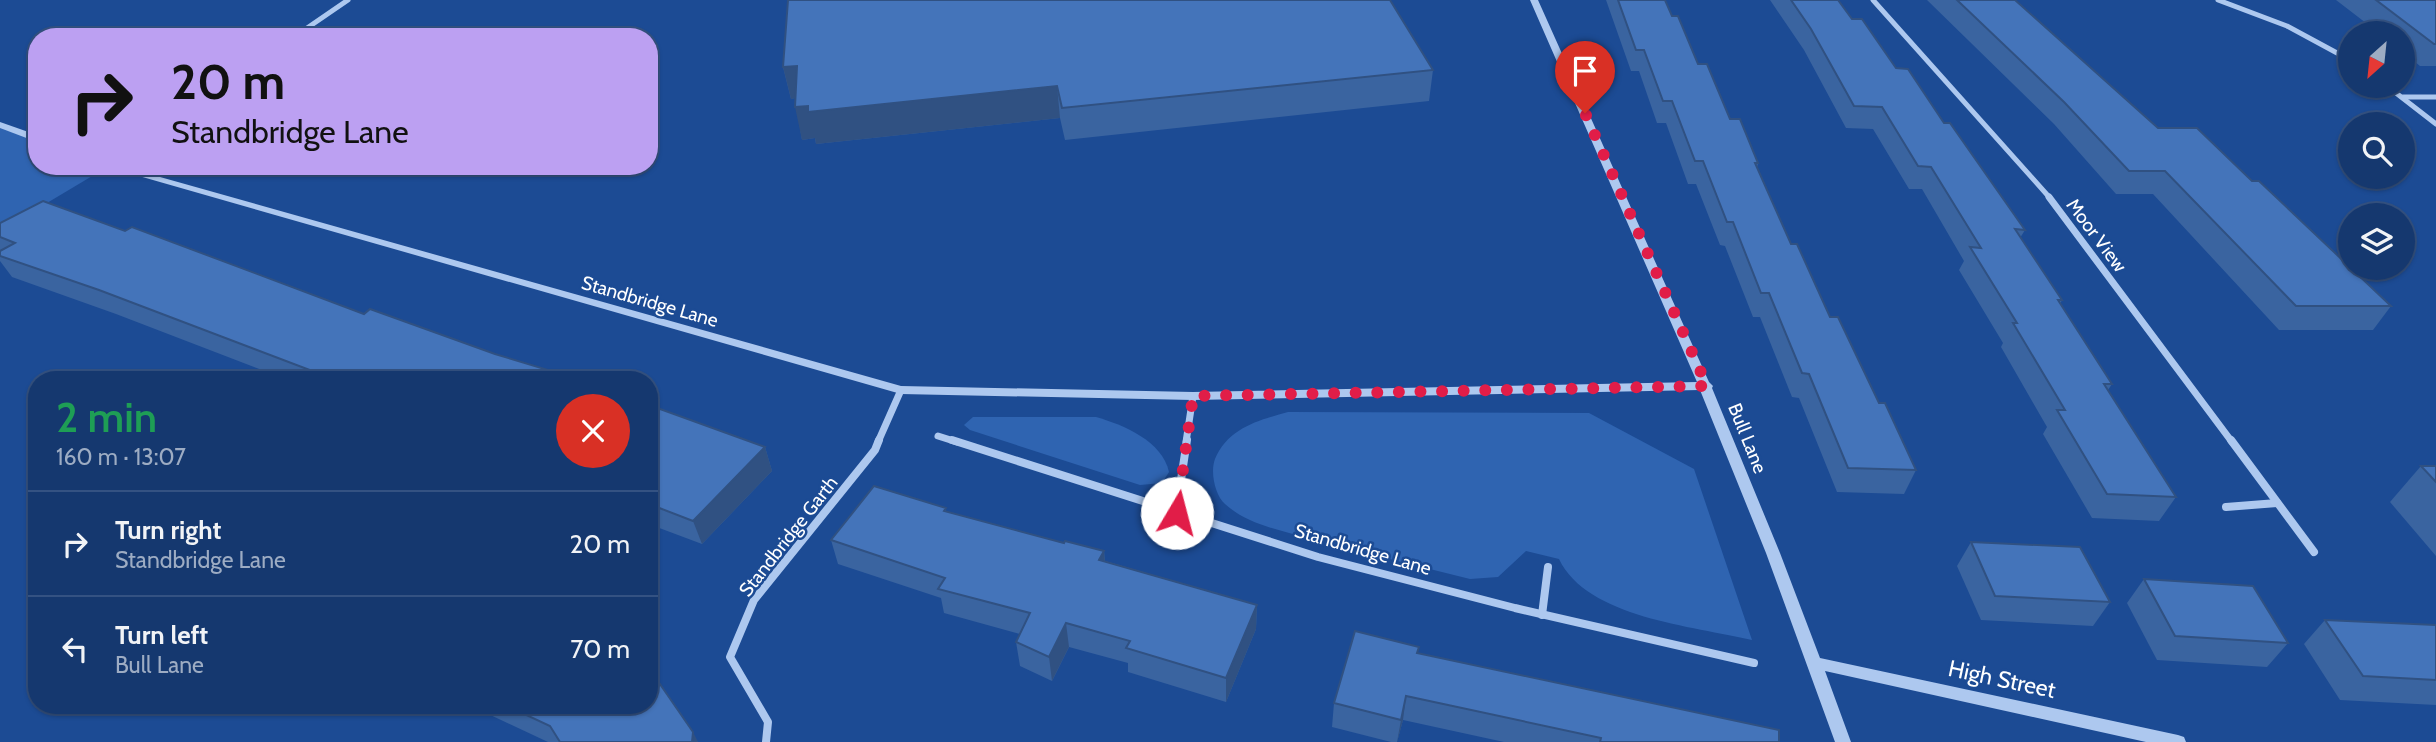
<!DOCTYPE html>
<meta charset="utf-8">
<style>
body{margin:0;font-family:Cabin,sans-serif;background:#1e3f74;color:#f1f3f6;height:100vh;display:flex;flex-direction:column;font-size:26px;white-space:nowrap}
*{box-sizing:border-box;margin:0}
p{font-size:23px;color:#9dacc3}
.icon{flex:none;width:38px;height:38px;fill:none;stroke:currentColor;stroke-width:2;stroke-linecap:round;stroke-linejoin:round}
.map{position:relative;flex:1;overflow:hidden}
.sheet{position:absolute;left:28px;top:371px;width:630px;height:343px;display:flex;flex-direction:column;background:#15386f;border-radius:28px;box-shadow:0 2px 5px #0004,0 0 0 2px #345282}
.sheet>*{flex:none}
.hud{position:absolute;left:28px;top:28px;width:630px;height:147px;border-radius:28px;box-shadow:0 2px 5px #0004,0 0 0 2px #345282;background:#bca0f2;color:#111;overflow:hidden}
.needle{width:46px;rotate:207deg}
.buttons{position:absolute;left:2338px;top:21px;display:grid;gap:14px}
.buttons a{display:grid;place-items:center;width:77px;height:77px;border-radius:50%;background:#15386f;box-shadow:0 2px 5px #0004,0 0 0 2px #345282;font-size:35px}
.pin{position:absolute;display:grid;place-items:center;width:60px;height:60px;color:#fff;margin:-72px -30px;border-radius:50% 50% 50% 0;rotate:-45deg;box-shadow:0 0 7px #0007}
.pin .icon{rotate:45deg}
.me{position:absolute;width:77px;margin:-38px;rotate:8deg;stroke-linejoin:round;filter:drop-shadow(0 0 5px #0008)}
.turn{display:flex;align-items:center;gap:24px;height:147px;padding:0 28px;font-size:32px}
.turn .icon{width:91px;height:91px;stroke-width:2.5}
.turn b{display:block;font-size:49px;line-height:60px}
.round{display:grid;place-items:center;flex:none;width:74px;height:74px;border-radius:37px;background:#1e3f74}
.headline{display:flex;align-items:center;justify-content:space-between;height:119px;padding:0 28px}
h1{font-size:42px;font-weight:600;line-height:52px;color:#1e9e55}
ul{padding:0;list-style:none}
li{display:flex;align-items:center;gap:21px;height:105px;padding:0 28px;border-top:2px solid #345282}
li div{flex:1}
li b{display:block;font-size:26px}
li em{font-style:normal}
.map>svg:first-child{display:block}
</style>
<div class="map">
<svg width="2436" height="742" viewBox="0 0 2436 742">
<rect width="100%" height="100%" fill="#1c4b94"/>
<g fill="#2f64b1">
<polygon points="0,125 37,139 37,166 109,166 0,231"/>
<path d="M1288,412L1589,413L1694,469L1752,640C1693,626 1587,618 1559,559L1526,551L1498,577L1470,579C1422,567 1373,555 1325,542C1292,533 1250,527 1225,504C1215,495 1210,472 1215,459C1228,428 1259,420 1288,412Z"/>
<path d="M973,417H1096C1124,425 1162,441 1169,472L1162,483L1140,485L970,430L964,425Z"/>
</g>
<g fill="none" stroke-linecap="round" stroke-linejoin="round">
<g stroke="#adc8ef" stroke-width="5">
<polyline points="1873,0 2050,198"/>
<polyline points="2218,0 2287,26 2350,60"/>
<polyline points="294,37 348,0"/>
<polyline points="2387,86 2436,124"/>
<polyline points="2403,97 2436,97"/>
</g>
<g stroke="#adc8ef" stroke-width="7">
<polyline points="2049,197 2232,442"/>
<polyline points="938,436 957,442"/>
<polyline points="878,442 901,390"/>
<polyline points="1186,442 1193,396"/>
</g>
<g stroke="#adc8ef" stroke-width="8">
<polyline points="952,440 1318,557 1515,608 1754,663"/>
<polyline points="2231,440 2314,552"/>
<polyline points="2226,507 2277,503"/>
<polyline points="1176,513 1187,440"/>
<polyline points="1542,615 1548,567"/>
<polyline points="766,742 768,722 730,657 754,600 875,450 879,440"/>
</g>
<g fill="#adc8ef" fill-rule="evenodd">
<polygon points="1530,0 1538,0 1709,382 1713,386 1712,388 1780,553 1820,658 2178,735 2184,737 2186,742 2146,742 1825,671 1851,742 1835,742 1766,553 1700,390 1193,400 901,394 104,166 121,166 901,386 1193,392 1697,382"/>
<polygon points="0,122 37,135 37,142 0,128"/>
</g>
</g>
<g fill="#3a64a0">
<polygon points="1606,0 1665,0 1672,16 1698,64 1730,119 1758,163 1757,168 1791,244 1830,317 1916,470 1904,494 1837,492 1799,398 1792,397 1760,317 1753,317 1725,246 1720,245 1696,184 1688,184 1666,123 1657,123 1639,71 1631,71"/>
<polygon points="1770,0 1838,0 1852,19 1944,123 2025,230 2020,238 2062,300 2060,304 2112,384 2108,390 2176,497 2159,521 2092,518 2043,434 2047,427 2001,347 2003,343 1959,270 1964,261 1922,189 1909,189 1873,129 1846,128 1804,50"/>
<polygon points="1927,0 2015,0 2158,128 2252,181 2391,306 2373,330 2279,330 2153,194 2116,194 2054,124"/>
<polygon points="2336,0 2436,0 2436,66 2420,66 2403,52 2403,33 2379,33"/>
<polygon points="783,67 1433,70 1429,101 1065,140 1060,118 816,144 815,138 802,140 795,98 791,99"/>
<polygon points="0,223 125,231 364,314 495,354 581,380 288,380 116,314 12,277 0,261"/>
<polygon points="649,405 765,447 772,471 702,544 654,526 649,531"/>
<polygon points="2421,466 2436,466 2436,556 2390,502"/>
<polygon points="946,508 946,512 1064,543 1104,551 1105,561 1257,605 1256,629 1226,702 1128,672 1128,663 1069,647 1052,681 1020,666 1016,642 1020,634 944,613 941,598 838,564 831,540"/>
<polygon points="1971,542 2110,602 2093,626 1981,620 1957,566"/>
<polygon points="2144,579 2288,643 2267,667 2157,660 2127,603"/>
<polygon points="2325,620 2436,625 2436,705 2340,700 2304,644"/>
<polygon points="1418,653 1779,742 1504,742 1403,720 1397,742 1391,742 1332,727 1334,703"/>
<polygon points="480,705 649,705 698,742 548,742 484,712"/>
</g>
<g fill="#305182">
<polygon points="797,66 804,97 791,99 783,67"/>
<polygon points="1057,86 1060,118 816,144 815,138 802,140 795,107"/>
<polygon points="765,447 772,471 702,544 693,521"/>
<polygon points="649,515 654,526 649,531"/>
<polygon points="1104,551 1106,575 1099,560"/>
<polygon points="1257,605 1256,629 1226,702 1226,678"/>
<polygon points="1066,623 1069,647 1052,681 1049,657"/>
<polygon points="1406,696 1403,720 1397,742 1401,720"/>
<polygon points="693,732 698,742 692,742"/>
</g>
<g fill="#4474ba" stroke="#305182" stroke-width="2">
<polygon points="788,0 1390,0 1433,70 1062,108 1057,86 808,112 808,106 795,107 797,66 783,67"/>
<polygon points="1618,0 1665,0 1672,16 1678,16 1698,64 1707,64 1730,119 1740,119 1758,163 1755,163 1791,244 1797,244 1830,317 1838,317 1879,403 1885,403 1916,470 1848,468 1809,374 1802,373 1769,293 1761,293 1733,222 1727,222 1703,161 1695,161 1672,101 1663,101 1644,50 1636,50"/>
<polygon points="1791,0 1838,0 1852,19 1862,19 1896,68 1908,69 1944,123 1950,123 2025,230 2015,229 2062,300 2058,300 2112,384 2104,384 2176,497 2107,494 2057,410 2065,410 2013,323 2017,323 1970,247 1981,248 1931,167 1918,166 1882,107 1854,106 1811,29"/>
<polygon points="1957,0 2015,0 2158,128 2197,128 2252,181 2259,181 2391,306 2296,306 2165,171 2129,171 2064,102"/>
<polygon points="2376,0 2436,0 2436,44 2434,44"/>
<polygon points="43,201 125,231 132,227 364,314 370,309 495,354 551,371 553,370 581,380 336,380 99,290 0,256 0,251 15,243 0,237 0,223"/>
<polygon points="649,405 765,447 693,521 649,504"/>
<polygon points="2421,466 2436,466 2436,482"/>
<polygon points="874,486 946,508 944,511 1064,543 1065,541 1104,551 1099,560 1257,605 1226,678 1126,648 1130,641 1066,623 1049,657 1016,642 1030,613 938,589 945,578 831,540"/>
<polygon points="1971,542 2080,547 2110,602 1995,596"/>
<polygon points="2144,579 2253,586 2288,643 2175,636"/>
<polygon points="2325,620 2436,625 2436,680 2363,676"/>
<polygon points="1355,631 1419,647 1417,653 1779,730 1779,742 1600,742 1601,738 1406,696 1401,720 1334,703"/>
<polygon points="649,672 653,674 693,732 692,742 560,742 550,726 505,705 649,705"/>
</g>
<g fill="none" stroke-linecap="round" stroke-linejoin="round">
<polyline stroke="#e11d48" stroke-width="12" stroke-dasharray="0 21.6" points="1177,513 1193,396 1707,386 1585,113"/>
</g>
<g text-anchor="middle" stroke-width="5" stroke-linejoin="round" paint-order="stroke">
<g font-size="19" fill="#fff" stroke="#1c4b94">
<text transform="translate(2097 235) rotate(53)" y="7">Moor View</text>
<text transform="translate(650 301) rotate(16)" y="7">Standbridge Lane</text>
<text transform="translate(1748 438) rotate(68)" y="7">Bull Lane</text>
<text transform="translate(788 536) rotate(-52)" y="7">Standbridge Garth</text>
<text transform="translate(1363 549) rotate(16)" y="7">Standbridge Lane</text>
</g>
<g font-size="23" fill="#fff" stroke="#1c4b94">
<text transform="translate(2002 679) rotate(12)" y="8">High Street</text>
</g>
</g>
</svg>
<div class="buttons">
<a><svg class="needle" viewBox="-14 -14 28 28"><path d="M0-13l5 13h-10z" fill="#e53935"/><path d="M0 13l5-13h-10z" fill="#9dacc3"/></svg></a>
<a><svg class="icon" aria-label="search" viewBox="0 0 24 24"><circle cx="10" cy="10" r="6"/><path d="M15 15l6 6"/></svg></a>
<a><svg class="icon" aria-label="layers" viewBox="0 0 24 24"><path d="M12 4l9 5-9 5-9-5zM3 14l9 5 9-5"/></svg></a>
</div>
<div class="pin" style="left:1585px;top:113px;background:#d93025"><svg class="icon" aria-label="arrive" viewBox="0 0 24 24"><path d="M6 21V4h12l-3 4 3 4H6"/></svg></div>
<svg class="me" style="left:1177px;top:513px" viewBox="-20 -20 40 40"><circle r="19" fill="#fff"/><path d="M0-13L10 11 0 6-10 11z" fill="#e11d48"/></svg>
<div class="hud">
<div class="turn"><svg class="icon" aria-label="right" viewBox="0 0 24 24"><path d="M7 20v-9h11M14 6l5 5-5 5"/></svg><div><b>20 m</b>Standbridge Lane</div></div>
</div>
<section class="sheet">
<div class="headline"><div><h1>2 min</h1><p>160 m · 13:07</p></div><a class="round" style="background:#d93025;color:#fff"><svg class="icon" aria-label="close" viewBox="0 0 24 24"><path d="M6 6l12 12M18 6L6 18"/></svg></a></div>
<ul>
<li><svg class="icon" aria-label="right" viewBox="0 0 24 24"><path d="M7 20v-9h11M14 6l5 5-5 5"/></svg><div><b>Turn right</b><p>Standbridge Lane</p></div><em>20 m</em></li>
<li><svg class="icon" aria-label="left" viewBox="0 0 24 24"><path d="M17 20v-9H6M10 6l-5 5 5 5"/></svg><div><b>Turn left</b><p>Bull Lane</p></div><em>70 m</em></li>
</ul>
</section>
</div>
